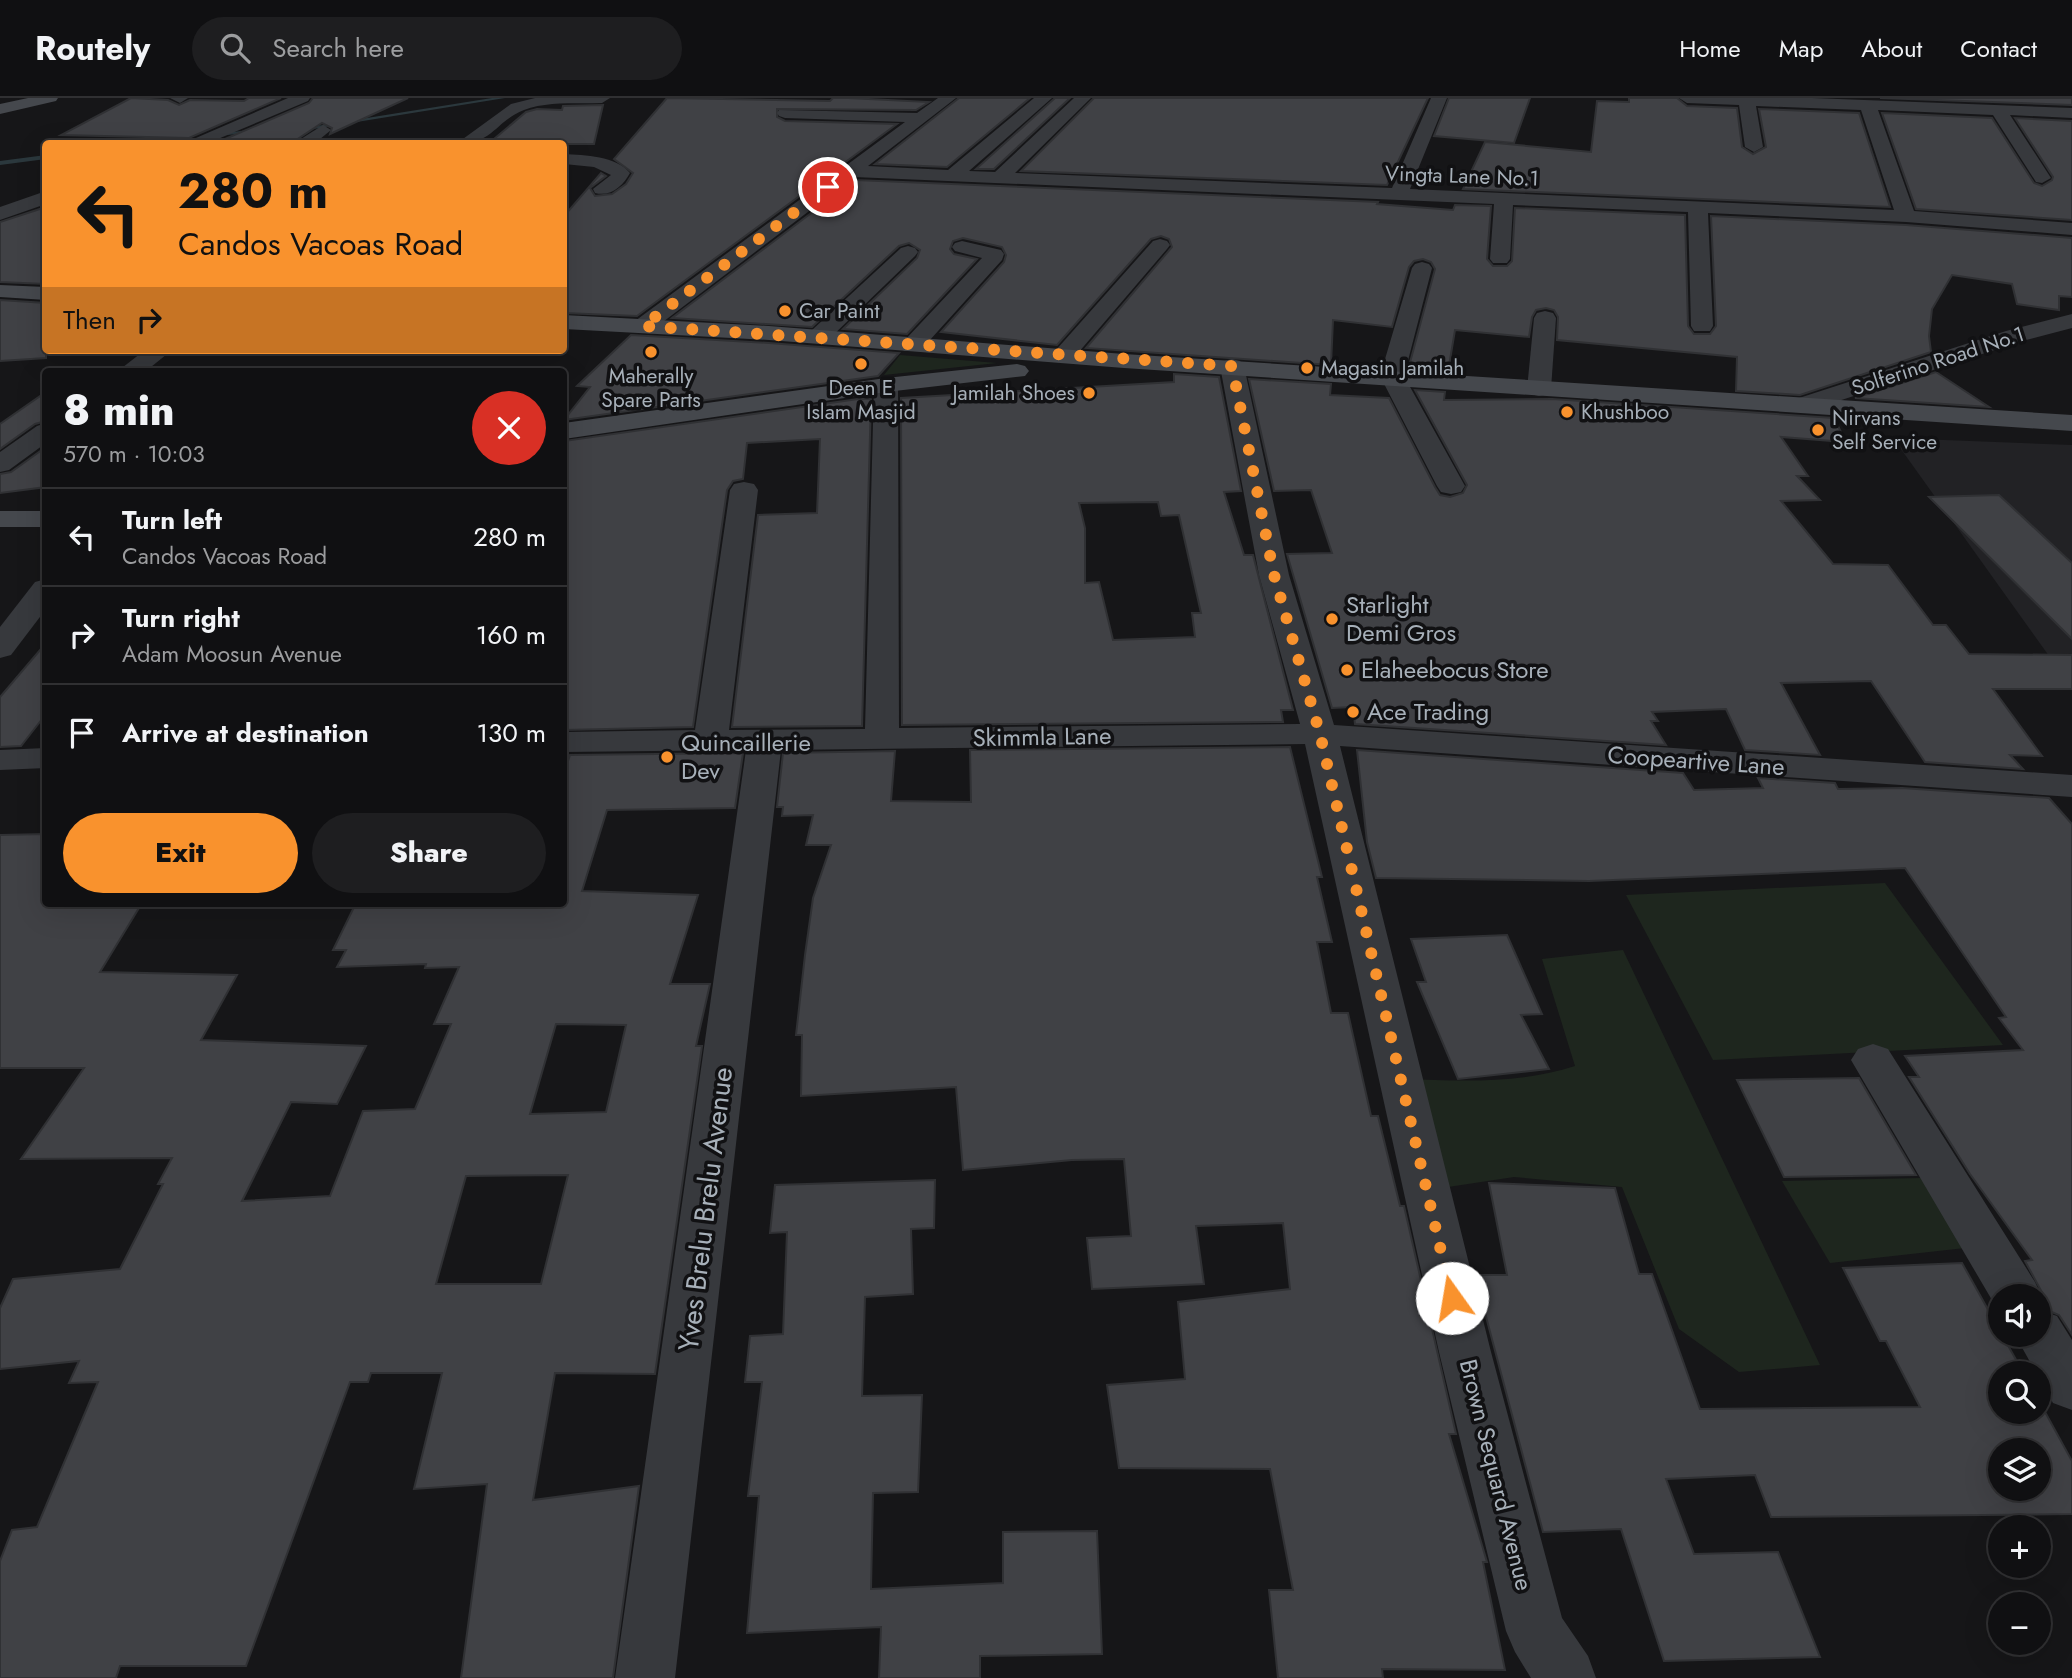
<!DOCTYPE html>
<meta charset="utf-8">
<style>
body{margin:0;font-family:Jost,sans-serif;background:#1e1e20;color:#f1f3f6;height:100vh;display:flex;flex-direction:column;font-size:26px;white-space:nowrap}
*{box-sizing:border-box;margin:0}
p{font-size:23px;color:#9c9d9f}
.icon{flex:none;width:38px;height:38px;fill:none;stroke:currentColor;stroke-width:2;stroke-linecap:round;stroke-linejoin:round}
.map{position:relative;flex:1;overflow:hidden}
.details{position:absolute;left:42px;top:270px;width:525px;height:539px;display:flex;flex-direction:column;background:#101012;border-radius:7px;box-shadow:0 7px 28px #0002,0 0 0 2px #303032}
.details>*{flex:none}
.banner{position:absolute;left:42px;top:42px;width:525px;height:214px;border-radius:7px;box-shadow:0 7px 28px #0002,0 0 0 2px #303032;background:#f9922d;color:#111;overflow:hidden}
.buttons{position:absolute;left:1988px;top:1186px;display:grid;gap:14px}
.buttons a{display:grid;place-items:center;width:63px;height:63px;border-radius:50%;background:#101012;box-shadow:0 7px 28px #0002,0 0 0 2px #303032;font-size:35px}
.pin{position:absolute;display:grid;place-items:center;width:60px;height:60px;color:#fff;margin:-30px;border:4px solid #fff;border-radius:50%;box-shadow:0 2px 7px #0007}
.me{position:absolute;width:77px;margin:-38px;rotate:347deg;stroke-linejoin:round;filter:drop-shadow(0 0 5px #0008)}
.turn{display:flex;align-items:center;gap:24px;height:147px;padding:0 21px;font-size:32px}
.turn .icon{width:91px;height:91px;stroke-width:2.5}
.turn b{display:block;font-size:49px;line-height:60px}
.then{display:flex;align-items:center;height:66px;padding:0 21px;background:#0003;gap:14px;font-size:26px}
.round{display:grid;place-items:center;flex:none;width:74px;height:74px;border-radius:37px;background:#1e1e20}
.head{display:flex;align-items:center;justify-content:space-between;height:119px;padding:0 21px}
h1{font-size:42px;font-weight:800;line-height:52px}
.primary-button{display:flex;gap:14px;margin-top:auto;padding:14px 21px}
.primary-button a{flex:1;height:80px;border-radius:42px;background:#f9922d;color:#111;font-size:28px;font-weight:800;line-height:80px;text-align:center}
.primary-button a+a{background:#1e1e20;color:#f1f3f6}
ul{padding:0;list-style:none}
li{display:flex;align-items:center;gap:21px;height:98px;padding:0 21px;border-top:2px solid #303032}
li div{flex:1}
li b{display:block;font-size:26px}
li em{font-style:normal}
header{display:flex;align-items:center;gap:42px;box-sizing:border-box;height:98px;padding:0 35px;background:#101012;border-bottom:2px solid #303032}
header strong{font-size:33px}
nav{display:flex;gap:38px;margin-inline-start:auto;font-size:24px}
.search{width:490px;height:63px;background:#1e1e20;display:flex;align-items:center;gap:18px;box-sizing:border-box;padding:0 24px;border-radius:38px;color:#9c9d9f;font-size:26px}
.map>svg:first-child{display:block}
</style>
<header>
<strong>Routely</strong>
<div class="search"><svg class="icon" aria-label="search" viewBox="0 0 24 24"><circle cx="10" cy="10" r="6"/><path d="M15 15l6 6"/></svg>Search here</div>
<nav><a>Home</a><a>Map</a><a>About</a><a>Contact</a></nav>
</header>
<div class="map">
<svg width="2072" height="1580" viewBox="0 0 2072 1580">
<rect width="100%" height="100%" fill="#161618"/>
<polygon fill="#222225" points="1893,340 2072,347 2072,590"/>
<g fill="#1e261e">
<polygon points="900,257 997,265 884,277"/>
<polygon points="1885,785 2003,947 1713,962 1626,797"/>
<path d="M1623,852L1820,1267L1739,1274L1679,1231L1622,1089L1514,1079L1435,1091L1405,981C1462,983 1520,986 1575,968L1542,861Z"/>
<polygon points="1921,1080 1965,1150 1830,1165 1782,1083"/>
</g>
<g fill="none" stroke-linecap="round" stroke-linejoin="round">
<g fill="#2b383d" fill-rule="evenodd">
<polygon points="492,0 505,0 301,33 298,31"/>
<polygon points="258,31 260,34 227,37 224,35"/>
<polygon points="189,37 191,40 156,46 140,46"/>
<polygon points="46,57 46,61 0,67 0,63"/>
</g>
</g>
<g fill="#404145" stroke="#303134" stroke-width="2" fill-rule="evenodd">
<polygon points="131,0 168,2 179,7 190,2 244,3 249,0 281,0 189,40 61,37"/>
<polygon points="313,0 408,0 330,36 332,30 322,25 290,46 273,46 272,42 225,41 309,5"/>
<polygon points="667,0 830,3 833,0 848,0 929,4 916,12 777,11 777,19 785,23 897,26 637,218 564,215 564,118 601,75 606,78 590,90 595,98 612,96 626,86 633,75 614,61"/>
<polygon points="959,0 1030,0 947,69 875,66"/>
<polygon points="1055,0 1070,0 994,71 976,71"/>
<polygon points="1094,0 1428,0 1387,87 1021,73"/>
<polygon points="1449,0 1530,0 1514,45 1434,38"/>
<polygon points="1629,0 1677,0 1687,8 1737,10 1742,49 1753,56 1766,49 1759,11 1859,15 1890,109 1463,91 1485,44 1591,54 1597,3 1629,4"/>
<polygon points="1880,0 2072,0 2072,7"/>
<polygon points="603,7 594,46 488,46 526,14 537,11 562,12 563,8"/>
<polygon points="1882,15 1992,20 2034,85 2042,88 2052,82 2053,79 2015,20 2072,23 2072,122 1916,111"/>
<polygon points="855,82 1378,104 1377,106 1453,112 1455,107 1491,108 1487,161 1493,168 1507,168 1512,163 1515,110 1685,117 1688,228 1694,236 1710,236 1716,228 1711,118 1906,127 2072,140 2072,199 2059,198 2059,212 2017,206 2012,186 1952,177 1932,211 1929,238 1931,254 1800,297 1736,293 1737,259 1557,242 1558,219 1554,212 1546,210 1536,212 1532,219 1529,239 1455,232 1448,274 1408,272 1435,171 1431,164 1423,161 1414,163 1409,169 1392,229 1333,222 1331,267 1086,250 1172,149 1169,141 1161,138 1151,141 1057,247 941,234 1004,164 1006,157 1002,149 963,140 953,143 950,151 954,156 977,161 907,236 843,231 917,160 920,152 909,145 899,148 812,229 672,220"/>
<polygon points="46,109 46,186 0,184 0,124"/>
<polygon points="0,202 46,205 46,260 0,263"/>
<polygon points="631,237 769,245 899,255 878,278 564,322 590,289 577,288"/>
<polygon points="1936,274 1989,309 1855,300"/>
<path d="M1174,276L1219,279L1241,393L1224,394L1244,457H1253L1293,612H1281L1283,624L902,627L901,300L1174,284ZM1158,404L1161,418L1179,417L1201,515H1192L1195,539L1113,542L1099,484L1085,485V430L1079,405Z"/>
<polygon points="1249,281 1331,286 1330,297 1389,300 1435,389 1440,397 1450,399 1463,395 1467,387 1415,292 1445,294 1444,302 1552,301 1834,320 1846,344 1781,339 1808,378 1797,378 1820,402 1781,403 1833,466 1888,467 1933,527 1946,527 1969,556 2072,557 2072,591 1993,591 2042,658 2010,657 2023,671 1925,664 1871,583 1781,585 1820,657 1745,652 1726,611 1652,614 1658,623 1651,623 1666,647 1355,626 1353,609 1332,610 1287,456 1332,455 1311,392 1274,393"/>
<polygon points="46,294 46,323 35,326 0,351 0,326"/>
<polygon points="858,301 871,301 862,628 732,629 758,417 817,415 820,341 747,345 743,381 733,383 727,392 693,629 564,632 564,343"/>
<polygon points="46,349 46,389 0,395 0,376 11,374"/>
<polygon points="1999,397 2072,465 2072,541 1929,399"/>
<polygon points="46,545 46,616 21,648 0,649 0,599"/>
<polygon points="1290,649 1322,779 1317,779 1332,844 1317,844 1331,915 1348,915 1371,1018 1378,1018 1400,1108 1404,1108 1456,1336 1449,1336 1487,1464 1483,1464 1505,1572 1382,1571 1383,1580 1278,1580 1269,1492 1293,1492 1270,1371 1119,1370 1107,1287 1185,1281 1178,1204 1290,1191 1283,1125 1196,1128 1204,1186 1092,1191 1087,1140 1131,1138 1124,1061 1072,1062 963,1072 956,989 801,998 802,937 796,937 805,857 813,800 831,747 806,747 813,717 782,718 783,709 777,709 783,655 895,653 891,703 971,704 970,652"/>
<polygon points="1357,652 1683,675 1694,692 1763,690 1758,680 1835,685 1838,691 1902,690 2049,700 2072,726 2072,1237 2059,1217 2040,1209 2044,1198 2025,1163 2032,1162 1970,1076 1909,979 1919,979 1905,958 2023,952 1999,920 2006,919 1905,770 1589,783 1376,780 1367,744"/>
<path d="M743,655L735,710L607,712L582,793L698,797L670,886H710L696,948H702L655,1276L555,1275L533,1402L639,1388L613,1580H461L487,1386L414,1391L442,1275H371L368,1284H350L246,1568H120L116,1580H0V1463L12,1432L37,1429L98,1284L69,1285L79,1263L0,1271V1210L13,1181L120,1171L163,1086H158L172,1060L21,1061L84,970H0V737L46,736V807L142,805L100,874L237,877L201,942L366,948L337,1006L291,1004L242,1103L330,1098L363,1013L415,1011L451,926H434L459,869L425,870L426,866L337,869L346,852H333L356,805H564V675L570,657ZM556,926L626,927L606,1014L530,1016ZM568,1077L541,1186H436L466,1078Z"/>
<polygon points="1507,837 1542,916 1521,917 1549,971 1458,981 1417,884 1426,884 1411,841"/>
<polygon points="1859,980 1916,1077 1784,1079 1737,982"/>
<polygon points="935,1082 934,1130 911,1131 913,1196 865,1199 862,1298 922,1297 918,1394 873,1395 871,1491 1003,1485 1003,1434 1097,1433 1102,1556 980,1558 980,1580 879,1580 881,1529 747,1535 759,1398 748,1398 762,1284 745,1284 750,1238 783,1236 787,1134 770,1135 775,1087"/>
<path d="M1489,1085L1615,1090L1639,1176H1652L1700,1311L1920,1309L1886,1243H1880L1843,1170L1962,1165L2024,1276H2000V1314H2039V1303L2072,1363V1416L1771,1419L1755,1377L1666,1381L1694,1456L1778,1454L1820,1559L1664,1563L1621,1431L1543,1434L1475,1177H1507ZM2000,1353H2039V1391H2000Z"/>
</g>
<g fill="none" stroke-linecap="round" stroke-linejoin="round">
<g fill="#37393d" fill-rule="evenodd">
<polygon points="170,0 188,0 180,5"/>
<polygon points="288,0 310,0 308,3 206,46 182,46"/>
<path d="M535,0H610L602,5C577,6 547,3 524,12C494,24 494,46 456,46L511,6Z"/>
<polygon points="938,0 956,0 868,68 948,72 1034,0 1052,0 969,73 995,74 1074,0 1091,0 1015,75 1392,90 1431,0 1447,0 1410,91 1894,112 1861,12 1756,8 1763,49 1754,54 1745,49 1739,7 1687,5 1679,0 1812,0 2072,10 2072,20 2010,17 2051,80 2042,85 2036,84 1993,17 1878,12 1914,113 2072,125 2072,137 1906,124 1708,115 1713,228 1710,233 1694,233 1691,228 1688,114 1513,107 1510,161 1507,165 1493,165 1490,161 1494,106 854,79 651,233 635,233 632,228 635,223 905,24 785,20 779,18 777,15 779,12 917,15"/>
<polygon points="323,27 331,32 314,46 293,46"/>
<path d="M564,56C585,57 616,58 630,75C623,88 611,99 595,95L593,91L611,77L594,69L564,66Z"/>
<polygon points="46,93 46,106 0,122 0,109"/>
<polygon points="1160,141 1167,143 1170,147 1167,151 1072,262 1056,262 1052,257 1056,252 1153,143"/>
<polygon points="962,143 1001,152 1004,156 1002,162 920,253 904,253 900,248 904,243 982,160 955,153 952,149 955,145"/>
<polygon points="908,148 915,150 918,154 915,158 827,243 811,243 808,238 811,233 901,150"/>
<polygon points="1422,164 1429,166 1432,170 1404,278 1465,388 1461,394 1451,396 1441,394 1437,388 1380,278 1412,170 1415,166"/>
<polygon points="1545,213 1553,215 1556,220 1551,291 1548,296 1539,298 1530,296 1527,291 1534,220 1537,215"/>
<polygon points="2072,216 2072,230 2022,243 1814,311 1805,313 1796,311 1793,306 1796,301 2006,233"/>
<polygon points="145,252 172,252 146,273 118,273"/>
<polygon points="1232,261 1240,263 1244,268 1289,477 1334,627 2072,677 2072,699 1340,648 1491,1254 1562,1520 1588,1558 1596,1580 1531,1580 1515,1554 1506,1533 1439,1254 1305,646 781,652 675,1580 615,1580 746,652 564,654 564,634 695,632 730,392 734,386 744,384 754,386 758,392 729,632 865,631 874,287 877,282 886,280 895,282 898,287 899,630 1300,626 1259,477 1220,268 1224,263"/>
<polygon points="46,325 46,345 9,372 0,374 0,354 37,328"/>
<polygon points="46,481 46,511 11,557 0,560 0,529 35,484"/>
<polygon points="46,650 46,670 0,672 0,652"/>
<polygon points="1873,946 1888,951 2035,1184 2042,1199 2039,1206 2039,1199 2000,1199 1999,1214 1851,962 1858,951"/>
<polygon points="2039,1212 2057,1218 2072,1242 2072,1312 2053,1305 2015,1237 2039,1237"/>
</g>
<g fill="#45484d" fill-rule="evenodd">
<polygon points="28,0 58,0 56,3 0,16 0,6"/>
<polygon points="0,187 46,189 46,202 0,199"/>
<polygon points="564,217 769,228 1124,256 2072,317 2072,333 1124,270 769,242 564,231"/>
<polygon points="1017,266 1025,268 1029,273 1025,278 886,294 564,341 564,325 886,280"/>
<rect x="0" y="413" width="46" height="16"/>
</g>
</g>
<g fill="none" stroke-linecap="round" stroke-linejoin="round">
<polyline stroke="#f9922d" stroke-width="12" stroke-dasharray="0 21.6" points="828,89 643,228 1232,268 1274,477 1320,636 1452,1200"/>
</g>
<g fill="#f9922d" stroke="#111113" stroke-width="2.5">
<circle cx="785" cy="213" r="7"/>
<circle cx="651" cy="254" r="7"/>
<circle cx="861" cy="266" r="7"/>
<circle cx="1307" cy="270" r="7"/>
<circle cx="1089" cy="295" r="7"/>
<circle cx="1567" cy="314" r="7"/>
<circle cx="1818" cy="332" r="7"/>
<circle cx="1332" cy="521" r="7"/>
<circle cx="1347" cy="572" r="7"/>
<circle cx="1353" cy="614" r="7"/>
<circle cx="667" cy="659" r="7"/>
</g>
<g text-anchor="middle" stroke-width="7" stroke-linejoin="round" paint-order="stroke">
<g font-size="21" fill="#a7b0b9" stroke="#111113">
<text transform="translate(1462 78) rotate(2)" y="7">Vingta Lane No.1</text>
<text transform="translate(1938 263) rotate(-18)" y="7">Solferino Road No.1</text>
</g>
<g font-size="21" fill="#a7b0b9" stroke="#111113" text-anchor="start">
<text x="799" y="220">Car Paint</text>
<text x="1321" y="277">Magasin Jamilah</text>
<text x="651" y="285" text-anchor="middle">Maherally<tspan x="651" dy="24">Spare Parts</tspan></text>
<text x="861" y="297" text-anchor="middle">Deen E<tspan x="861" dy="24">Islam Masjid</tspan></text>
<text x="1075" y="302" text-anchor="end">Jamilah Shoes</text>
<text x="1581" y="321">Khushboo</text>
<text x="1832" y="327">Nirvans<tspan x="1832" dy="24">Self Service</tspan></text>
</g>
<g font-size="24" fill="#a7b0b9" stroke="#111113" text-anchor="start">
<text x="1346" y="515">Starlight<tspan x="1346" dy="28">Demi Gros</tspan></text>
<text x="1361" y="580">Elaheebocus Store</text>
<text x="1367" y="622">Ace Trading</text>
<text x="681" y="653">Quincaillerie<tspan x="681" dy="28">Dev</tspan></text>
</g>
<g font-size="24" fill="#a7b0b9" stroke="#111113">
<text transform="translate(1042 639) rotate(-1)" y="8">Skimmla Lane</text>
<text transform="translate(1696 663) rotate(4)" y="8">Coopeartive Lane</text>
<text transform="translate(1496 1377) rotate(76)" y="8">Brown Sequard Avenue</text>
</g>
<g font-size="28" fill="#a7b0b9" stroke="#111113">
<text transform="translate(705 1111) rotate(-83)" y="10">Yves Brelu Brelu Avenue</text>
</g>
</g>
</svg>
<div class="buttons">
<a><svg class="icon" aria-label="sound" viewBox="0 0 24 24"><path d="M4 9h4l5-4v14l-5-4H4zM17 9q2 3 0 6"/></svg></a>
<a><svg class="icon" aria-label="search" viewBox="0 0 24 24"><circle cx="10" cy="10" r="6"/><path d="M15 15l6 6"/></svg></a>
<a><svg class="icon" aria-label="layers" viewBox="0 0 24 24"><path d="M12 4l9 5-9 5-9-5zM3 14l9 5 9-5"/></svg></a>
<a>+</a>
<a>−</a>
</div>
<div class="pin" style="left:828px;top:89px;background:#d93025"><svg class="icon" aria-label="arrive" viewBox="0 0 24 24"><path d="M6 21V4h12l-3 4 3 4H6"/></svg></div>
<svg class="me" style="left:1452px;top:1200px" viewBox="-20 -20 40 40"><circle r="19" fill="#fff"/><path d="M0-13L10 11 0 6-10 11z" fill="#f9922d"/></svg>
<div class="banner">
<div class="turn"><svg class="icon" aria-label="left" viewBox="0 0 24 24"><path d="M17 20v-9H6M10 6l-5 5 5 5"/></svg><div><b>280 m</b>Candos Vacoas Road</div></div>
<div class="then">Then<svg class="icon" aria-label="right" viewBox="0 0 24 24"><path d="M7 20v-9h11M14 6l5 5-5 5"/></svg></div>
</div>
<section class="details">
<div class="head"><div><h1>8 min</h1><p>570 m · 10:03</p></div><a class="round" style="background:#d93025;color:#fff"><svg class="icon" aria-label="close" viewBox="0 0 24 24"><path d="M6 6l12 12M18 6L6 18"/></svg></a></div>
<ul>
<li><svg class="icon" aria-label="left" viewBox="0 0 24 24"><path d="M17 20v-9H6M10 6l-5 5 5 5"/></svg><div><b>Turn left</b><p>Candos Vacoas Road</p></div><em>280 m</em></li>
<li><svg class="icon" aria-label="right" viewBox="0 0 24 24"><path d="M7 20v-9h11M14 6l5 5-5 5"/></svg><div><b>Turn right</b><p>Adam Moosun Avenue</p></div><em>160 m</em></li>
<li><svg class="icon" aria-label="arrive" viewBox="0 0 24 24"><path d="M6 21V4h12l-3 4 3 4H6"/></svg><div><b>Arrive at destination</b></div><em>130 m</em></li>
</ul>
<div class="primary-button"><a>Exit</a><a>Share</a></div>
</section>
</div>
